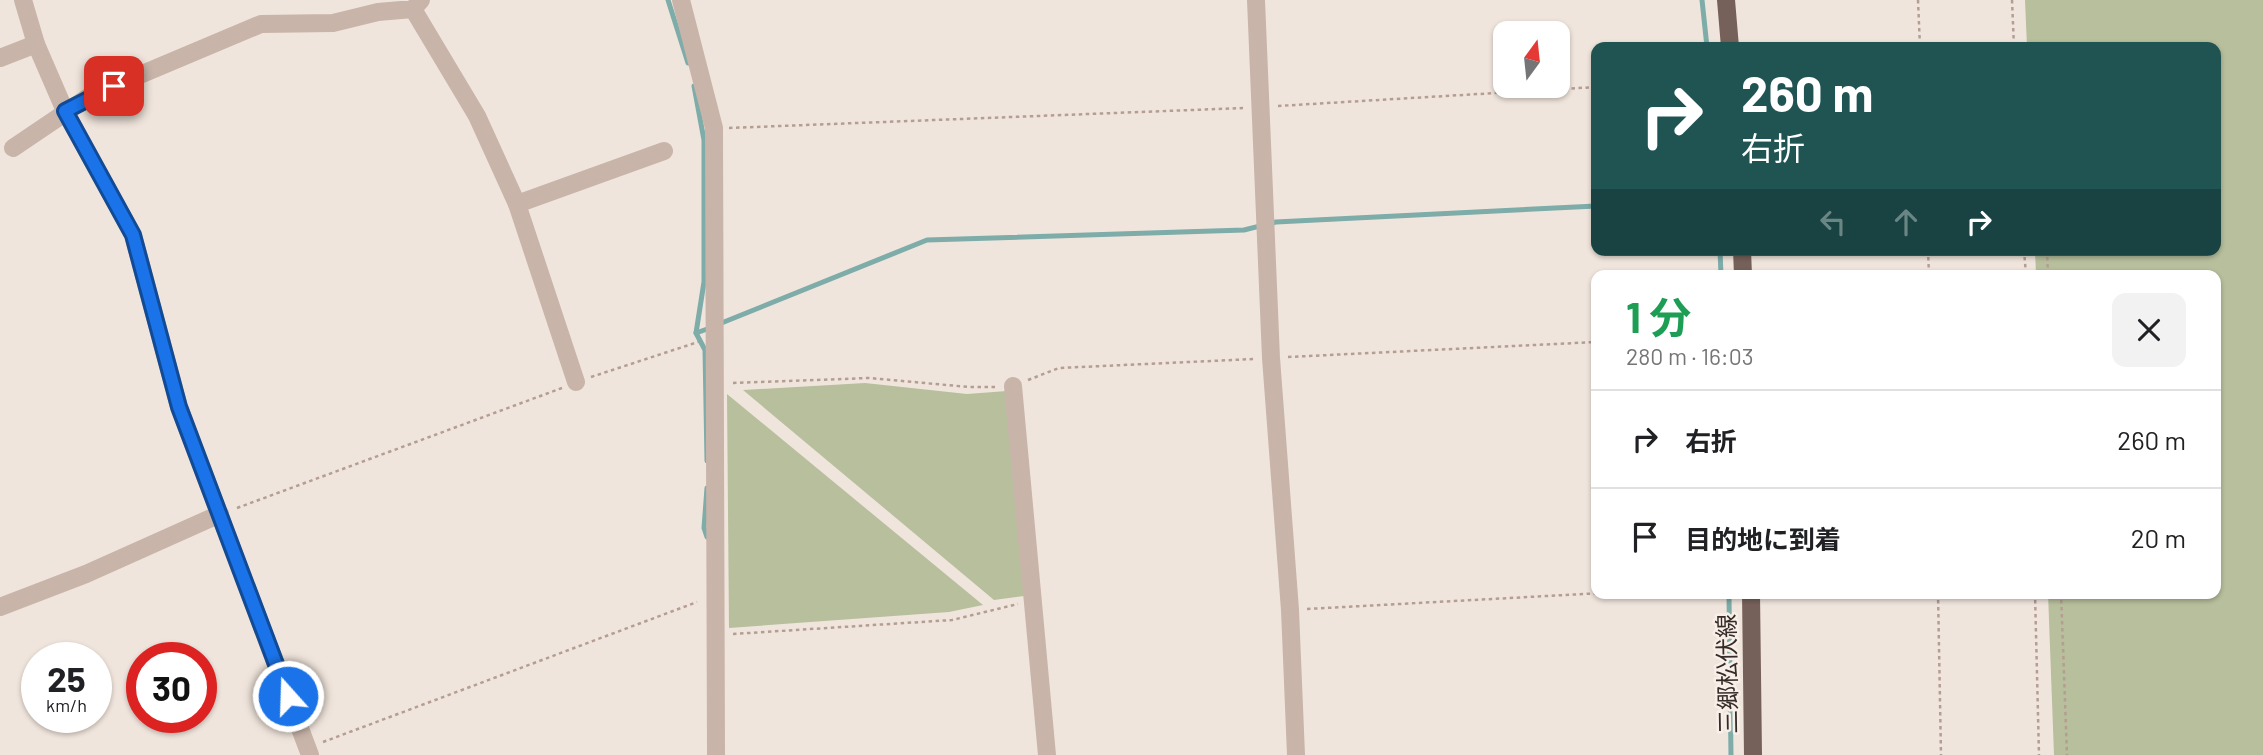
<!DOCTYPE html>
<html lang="ja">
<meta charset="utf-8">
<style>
body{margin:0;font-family:Barlow,"Noto Sans JP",sans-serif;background:#f2f2f2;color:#202124;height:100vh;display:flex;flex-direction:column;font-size:26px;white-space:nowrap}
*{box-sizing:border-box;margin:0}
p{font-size:23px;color:#757577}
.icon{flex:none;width:38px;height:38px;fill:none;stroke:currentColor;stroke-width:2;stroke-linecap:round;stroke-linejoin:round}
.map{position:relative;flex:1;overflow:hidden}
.details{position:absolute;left:1591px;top:270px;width:630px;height:329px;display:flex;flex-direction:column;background:#fff;border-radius:14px;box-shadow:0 2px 5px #0004}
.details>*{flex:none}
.top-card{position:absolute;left:1591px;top:42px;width:630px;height:214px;border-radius:14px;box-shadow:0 2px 5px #0004;background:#205453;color:#fff;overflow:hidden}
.needle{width:46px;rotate:15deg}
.buttons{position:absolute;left:1493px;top:21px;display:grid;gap:14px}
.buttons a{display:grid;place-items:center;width:77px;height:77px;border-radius:14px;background:#fff;box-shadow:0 2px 5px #0004;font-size:35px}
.speed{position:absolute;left:21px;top:642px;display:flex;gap:14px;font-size:35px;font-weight:700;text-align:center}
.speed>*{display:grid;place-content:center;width:91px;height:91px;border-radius:50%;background:#fff;box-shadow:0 2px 5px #0004;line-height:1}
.speed small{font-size:18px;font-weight:400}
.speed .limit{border:10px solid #d22;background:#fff;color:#111}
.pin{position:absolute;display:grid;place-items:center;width:60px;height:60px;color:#fff;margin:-30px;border-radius:14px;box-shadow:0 4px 10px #0006}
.me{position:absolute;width:77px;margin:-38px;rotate:340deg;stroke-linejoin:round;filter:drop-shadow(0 0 5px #0008)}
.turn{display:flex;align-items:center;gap:24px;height:147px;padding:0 35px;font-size:32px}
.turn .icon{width:91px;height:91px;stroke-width:2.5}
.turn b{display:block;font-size:49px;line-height:60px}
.lanes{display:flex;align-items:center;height:66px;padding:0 35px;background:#0003;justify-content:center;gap:35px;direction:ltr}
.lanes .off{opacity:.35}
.round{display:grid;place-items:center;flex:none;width:74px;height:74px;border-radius:14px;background:#f2f2f2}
.summary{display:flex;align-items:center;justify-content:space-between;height:119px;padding:0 35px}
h1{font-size:42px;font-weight:700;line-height:52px;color:#1e9e55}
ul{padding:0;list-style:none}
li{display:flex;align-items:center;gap:21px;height:98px;padding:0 35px;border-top:2px solid #e0e0e0}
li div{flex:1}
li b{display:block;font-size:26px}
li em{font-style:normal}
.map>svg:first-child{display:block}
</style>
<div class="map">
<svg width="2263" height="755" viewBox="0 0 2263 755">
<rect width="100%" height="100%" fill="#f0e5dc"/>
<g fill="#b7bf9d">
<polygon points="2025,0 2263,0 2263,755 2054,755 2048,593 2216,593 2216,275 2036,275 2035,250 2216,250 2216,47 2027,47"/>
<polygon points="865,383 967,394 1007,391 1024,596 994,600 743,390"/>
<polygon points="727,394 983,605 949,612 729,628"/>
</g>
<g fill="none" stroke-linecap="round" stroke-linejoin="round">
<g stroke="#7daca9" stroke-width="5">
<polyline points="668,0 688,63"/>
<polyline points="1702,0 1707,47"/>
<polyline points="694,86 704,140 704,282 696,333 705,350 707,461"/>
<polyline points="1720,250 1721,275"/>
<polyline points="719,324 927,240 1244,230 1276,222 1596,206"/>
<polyline points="696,333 710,328"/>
<polyline points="707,537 704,528 707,488"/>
<polyline points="1729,596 1731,755"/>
</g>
<g stroke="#b49e93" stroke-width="2.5" stroke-dasharray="3.5 3.5" stroke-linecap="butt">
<polyline points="1918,0 1920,47"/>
<polyline points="2012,0 2014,47"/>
<polyline points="1278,106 1596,87"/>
<polyline points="729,128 1243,108"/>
<polyline points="1928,250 1929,275"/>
<polyline points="2024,250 2026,275"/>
<polyline points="2047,250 2048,275"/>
<polyline points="1288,357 1596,342"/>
<polyline points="591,377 698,342"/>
<polyline points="1028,380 1059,368 1254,359"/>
<polyline points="733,383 869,378 969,387 995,387"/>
<polyline points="237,508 562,388"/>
<polyline points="1938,593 1941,755"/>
<polyline points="2035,593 2039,755"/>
<polyline points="2061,593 2067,755"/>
<polyline points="1307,609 1602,593"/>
<polyline points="733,634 952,620 1018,604"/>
<polyline points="323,742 697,602"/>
</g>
<g stroke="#c8b4a9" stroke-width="18">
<polyline points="23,0 36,44 65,111 133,235 179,407 310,755"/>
<polyline points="681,0 714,128 716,755"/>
<polyline points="1256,0 1271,358 1290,610 1296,755"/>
<polyline points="413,9 477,116 517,204"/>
<polyline points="0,58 36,44"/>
<polyline points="13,148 90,96 261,24 333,23 378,12 413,9 421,0"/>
<polyline points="576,382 517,204 664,151"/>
<polyline points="1013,386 1047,755"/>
<polyline points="0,607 86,574 220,514"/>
</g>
<g stroke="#76615a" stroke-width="18">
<polyline points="1726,0 1730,47"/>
<polyline points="1742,250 1743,275"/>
<polyline points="1751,593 1753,755"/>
</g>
</g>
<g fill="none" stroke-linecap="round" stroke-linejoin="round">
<defs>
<polyline id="route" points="114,86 65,111 133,235 179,407 288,696"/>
</defs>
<use href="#route" stroke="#114b97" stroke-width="18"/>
<use href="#route" stroke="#1a73e8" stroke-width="12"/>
</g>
<g text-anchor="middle" stroke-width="5" stroke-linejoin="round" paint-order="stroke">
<g font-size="24" fill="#352b28" stroke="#f8efe8">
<text transform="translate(1728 674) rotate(-91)" y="8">三郷松伏線</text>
</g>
</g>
</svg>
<div class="buttons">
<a><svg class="needle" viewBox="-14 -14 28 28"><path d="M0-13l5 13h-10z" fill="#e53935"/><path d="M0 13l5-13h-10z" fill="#757577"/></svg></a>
</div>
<div class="speed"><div>25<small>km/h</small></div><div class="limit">30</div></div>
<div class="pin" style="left:114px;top:86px;background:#d93025"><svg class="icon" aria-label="arrive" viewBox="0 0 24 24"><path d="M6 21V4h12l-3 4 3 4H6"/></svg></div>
<svg class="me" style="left:288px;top:696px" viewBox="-20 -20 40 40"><circle r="17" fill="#1a73e8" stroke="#fff" stroke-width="3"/><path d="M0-11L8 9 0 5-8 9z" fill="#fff"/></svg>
<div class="top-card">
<div class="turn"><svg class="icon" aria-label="right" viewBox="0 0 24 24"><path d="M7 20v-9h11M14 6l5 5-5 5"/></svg><div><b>260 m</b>右折</div></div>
<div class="lanes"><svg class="icon off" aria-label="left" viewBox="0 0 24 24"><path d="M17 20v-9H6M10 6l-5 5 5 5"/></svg><svg class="icon off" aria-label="ahead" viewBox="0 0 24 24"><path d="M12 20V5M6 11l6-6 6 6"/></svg><svg class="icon" aria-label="right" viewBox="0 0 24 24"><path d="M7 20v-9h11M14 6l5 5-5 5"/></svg></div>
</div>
<section class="details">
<div class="summary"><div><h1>1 分</h1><p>280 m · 16:03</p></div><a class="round"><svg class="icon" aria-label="close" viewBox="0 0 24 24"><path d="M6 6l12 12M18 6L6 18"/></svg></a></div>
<ul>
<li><svg class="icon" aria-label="right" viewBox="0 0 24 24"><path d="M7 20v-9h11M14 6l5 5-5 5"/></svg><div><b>右折</b></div><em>260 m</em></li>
<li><svg class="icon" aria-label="arrive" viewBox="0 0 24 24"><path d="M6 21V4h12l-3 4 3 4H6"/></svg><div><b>目的地に到着</b></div><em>20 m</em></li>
</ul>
</section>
</div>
